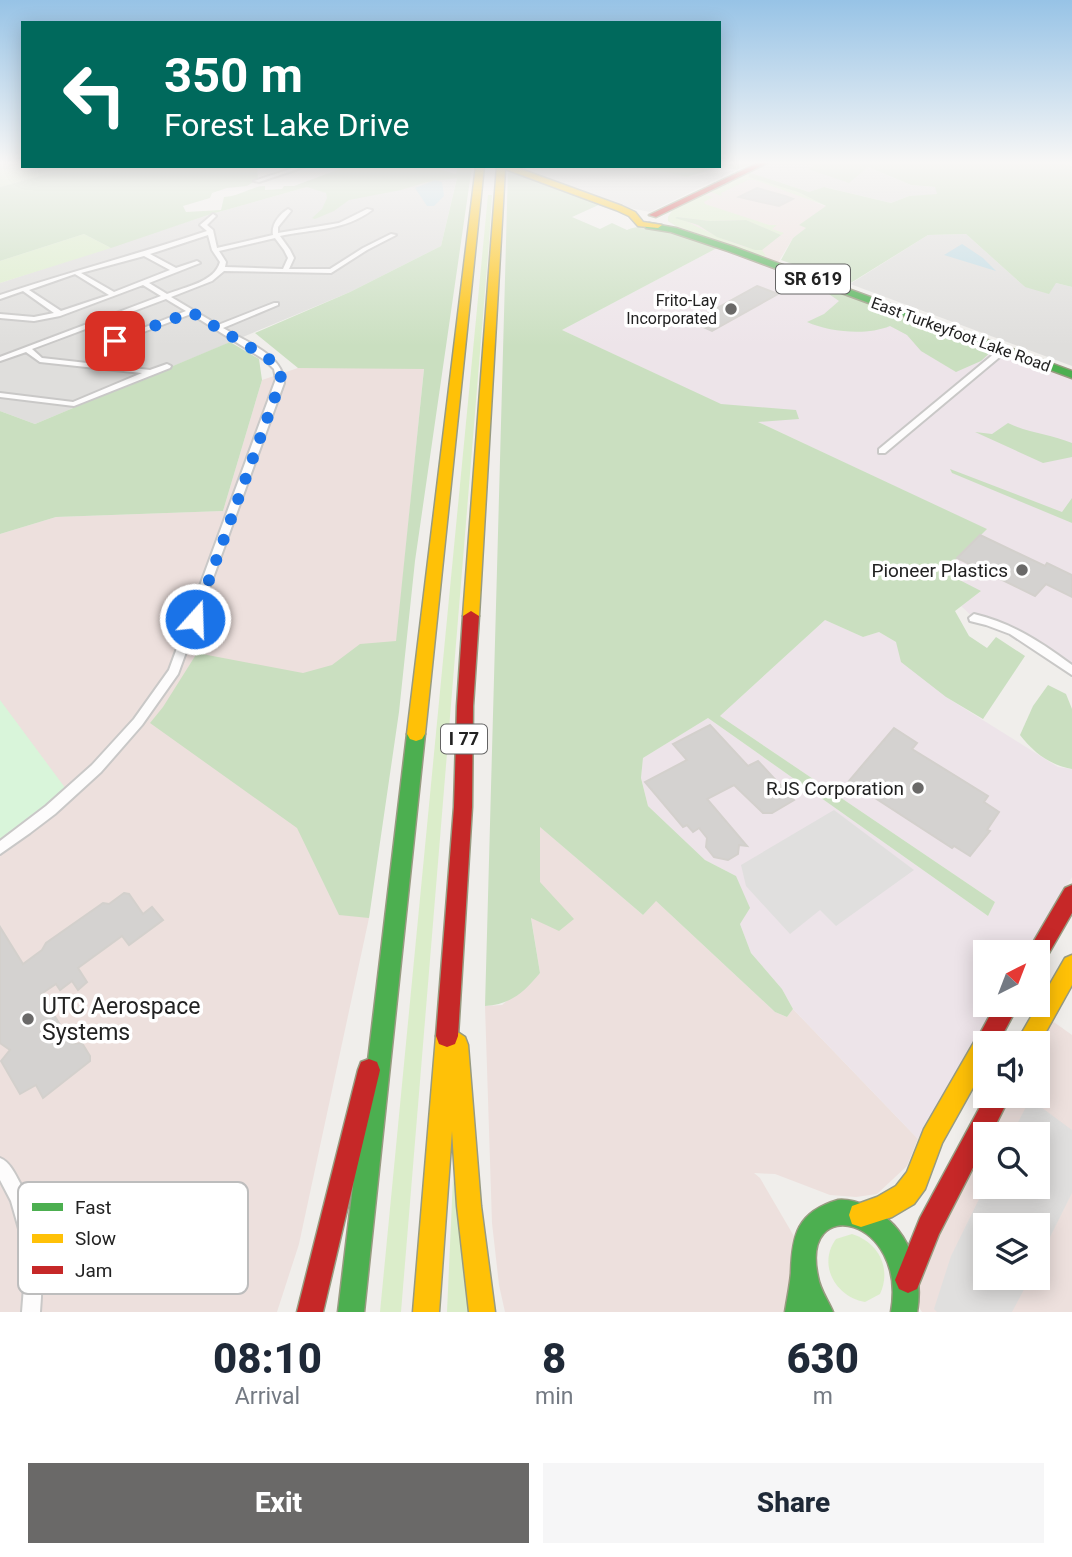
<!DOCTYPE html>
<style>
body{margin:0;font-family:Roboto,sans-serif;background:#f6f6f7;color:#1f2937;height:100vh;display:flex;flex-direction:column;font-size:26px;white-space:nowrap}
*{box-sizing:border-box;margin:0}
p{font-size:23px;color:#747a83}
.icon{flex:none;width:38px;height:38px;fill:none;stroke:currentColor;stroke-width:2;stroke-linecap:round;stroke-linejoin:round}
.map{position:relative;height:1312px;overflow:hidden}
.sheet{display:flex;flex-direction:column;background:#fff;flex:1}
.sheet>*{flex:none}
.guide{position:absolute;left:21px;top:21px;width:700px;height:147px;border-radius:0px;box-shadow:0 4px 18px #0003;background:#00695c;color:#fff;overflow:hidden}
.needle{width:46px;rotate:42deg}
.fabs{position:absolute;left:973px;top:940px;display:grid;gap:14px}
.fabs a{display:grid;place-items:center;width:77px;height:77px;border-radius:0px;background:#fff;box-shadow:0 4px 18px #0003;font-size:35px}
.pin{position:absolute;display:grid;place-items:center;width:60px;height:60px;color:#fff;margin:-30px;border-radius:14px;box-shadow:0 4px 10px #0006}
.me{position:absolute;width:77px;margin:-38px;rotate:20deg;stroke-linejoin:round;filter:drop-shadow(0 0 5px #0008)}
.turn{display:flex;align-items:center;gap:24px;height:147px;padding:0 28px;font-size:32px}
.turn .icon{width:91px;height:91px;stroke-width:2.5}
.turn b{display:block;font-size:49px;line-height:60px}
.eta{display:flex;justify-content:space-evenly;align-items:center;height:119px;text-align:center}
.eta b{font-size:42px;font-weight:800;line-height:49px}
.action{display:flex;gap:14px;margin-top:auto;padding:14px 28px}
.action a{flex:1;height:80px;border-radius:0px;background:#6a6968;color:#fff;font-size:28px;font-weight:800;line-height:80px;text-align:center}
.action a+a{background:#f6f6f7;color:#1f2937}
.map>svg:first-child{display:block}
</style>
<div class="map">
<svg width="1072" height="1312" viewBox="0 0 1072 1312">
<rect width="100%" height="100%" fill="#f0eeeb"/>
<g fill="#dfdedc">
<polygon points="767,163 817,163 809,169 867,167 911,185 935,187 938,195 909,196 891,203 825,187 809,192 748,172"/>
<polygon points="513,166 660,166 653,168 687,177 736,170 650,212 619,206"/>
<polygon points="436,177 457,177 441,246 350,292 35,424 0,411 0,283 208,215 307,187 364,193"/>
<polygon points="966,234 1025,287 1056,283 1072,287 1072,366 850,284 928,235"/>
</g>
<g fill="#ede0dd" fill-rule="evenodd">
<polygon points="746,173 827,207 800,225 807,228 793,238 777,264 711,236 676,226 668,221 668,217 674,208"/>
<polygon points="298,368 424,368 369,918 299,1244 277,1312 0,1312 0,534 56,517 223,511 262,380"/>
<polygon points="539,826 643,915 655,900 775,1012 787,1017 793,1009 918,1139 907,1166 877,1194 856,1197 830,1195 775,1174 754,1173 760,1178 802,1250 798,1312 505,1312 499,1285 492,1223 485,1006 502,1005 540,973 531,917 540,882"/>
<path d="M1044,1015L1072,1035V1312H922L908,1291L998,1096H1038V1043ZM985,1134H1038V1186H985ZM985,1225H1038V1278H985Z"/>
</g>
<g fill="#ede4e9">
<polygon points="717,248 731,249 1072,375 1072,671 1023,636 974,618 961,606 980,592 944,572 986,529 562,330"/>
<polygon points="825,620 863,637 879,632 896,642 946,697 1058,767 1072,769 1072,877 1029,952 985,952 985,1004 998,1005 918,1139 793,1009 782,989 751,953 740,924 736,876 705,860 648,806 641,778 643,758 708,718 988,916 995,902 720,716"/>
</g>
<g fill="#dbedca">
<polygon points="0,163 23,163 23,166 61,166 66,169 0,187"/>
<polygon points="746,173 798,192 824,205 755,180 748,180 721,193 722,196 708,191"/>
<path d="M702,194L713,197L704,202L705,204L769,225H777L772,229L784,233L781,235L746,220L710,221L677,217C702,228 736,249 762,250L766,256L763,257L676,226L668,221V217L674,208Z"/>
<polygon points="488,195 492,195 489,243 401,1312 380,1312"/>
<polygon points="84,234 111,248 0,283 0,261"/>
<polygon points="453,1178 474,1312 447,1312"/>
<path d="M852,1234C878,1242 892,1268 880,1294L865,1302C836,1297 817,1265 836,1239Z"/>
</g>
<g fill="#cadfc0">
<polygon points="719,163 755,163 736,170 722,166 687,177 652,169 660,166 719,166"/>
<polygon points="817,163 1060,163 1072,166 1072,287 1056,283 1049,294 1025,287 966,234 928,235 849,284 781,260 793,238 806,228 799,225 826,206 798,192 749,177 748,172 809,192 824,187 891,203 909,196 937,194 935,187 911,185 868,167 849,183 808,169"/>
<path d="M61,166H257L258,179L247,186L227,188L212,193L210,198L183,206L186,212L221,210L224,197C240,196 252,186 265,186V190L282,189L284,186H294L348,166H451L438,169L456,174L458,166H472L415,561L399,712L369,918L339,915L297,828L150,723L163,707L197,653L303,673L332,665L360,644L396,641L424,369L298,368L255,333L350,292L441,246L457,178L427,182L401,190L349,200L334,211L315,219L312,218L322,209L327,198L326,193L307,187L208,215L111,248L84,234L0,261V187L65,169Z"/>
<path d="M508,169L603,203L572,217L600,229L612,223L627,230C650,219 693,239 717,248L562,330L721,404L796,410L799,419L758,422L987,529L944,572L981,591L955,611L969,636L987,648L996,637L1025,656L983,719L946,697L901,662L896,642L879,632L863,637L825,620L720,716L995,902L988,916L708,718L643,758L641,778L648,806L705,860L736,876L750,908L740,924L751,953L782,989L793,1009L787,1017L775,1012L656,901L643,915L540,827V882L574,919L559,931L531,918L540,973C524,992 512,1004 485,1006Z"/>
<polygon points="677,217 710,221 746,220 781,235 762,250 755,250 717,237 698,225 675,218"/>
<path d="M813,283L820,285L993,350L981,361L956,372L921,351L907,335L890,326C866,336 830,332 807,322L824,314L839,301Z"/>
<polygon points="230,342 259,359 262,380 223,511 56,517 0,534 0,411 35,424"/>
<path d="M1008,423C1029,433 1051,434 1072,443V457L1043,463L975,432L992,434Z"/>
<polygon points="950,469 1062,512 1072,498 1072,523 952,473"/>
<path d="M1048,685L1066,694L1072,709V769C1050,765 1034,753 1020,735L1033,706Z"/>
</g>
<polygon fill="#d9f5da" points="0,700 66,789 0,839"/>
<g fill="#e0dfde">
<polygon points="834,810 914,870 836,926 820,910 790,934 746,886 741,865"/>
<polygon points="1030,1099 1072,1130 1072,1193 1038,1261 1038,1225 985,1225 985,1278 1030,1278 1012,1312 937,1312 934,1309 951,1256 985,1187 1038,1186 1038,1134 1012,1134"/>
</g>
<g fill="#bedae3">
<polygon points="435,180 442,182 444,196 434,206 427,206 415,188"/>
<polygon points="962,244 983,258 996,271 944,255"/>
</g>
<g fill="#d4d2d0" stroke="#d3d0cc" stroke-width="2">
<polygon points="757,188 785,196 793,199 779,206 739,197"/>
<polygon points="757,286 778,294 712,331 692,322"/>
<polygon points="980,535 1045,566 1047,563 1072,575 1072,597 1046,584 1035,596 957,558"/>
<polygon points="710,725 748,766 758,761 794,800 772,813 763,813 734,785 707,799 747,846 739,845 738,854 728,860 714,857 706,847 707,838 699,828 693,832 687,825 683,827 645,782 687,760 673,744"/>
<polygon points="894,728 917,743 912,749 988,796 984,802 999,812 987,830 990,831 970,856 954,846 952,848 849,781"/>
<polygon points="124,893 129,894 143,914 152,907 163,920 129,945 122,936 78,968 87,982 78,990 72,981 60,990 56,984 41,994 72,1044 82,1043 90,1056 90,1061 43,1098 36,1085 20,1094 1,1061 10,1050 0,1043 0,927 23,964 42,950 46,943 103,903 109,904"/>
</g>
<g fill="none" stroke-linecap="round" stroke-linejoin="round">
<defs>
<g id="street">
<polygon points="299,166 307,166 259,182 254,181"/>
<path d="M288,209L291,211L278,227V233L339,223L367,209L372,210C345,231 312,229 280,236L290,250L294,258L289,269H330L363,248L391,234L396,235L367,250L331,273L224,271L212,281L171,297L218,325L274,303H278V305L223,328C244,341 284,355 284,383L178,674L142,725L101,772L55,814L30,833L0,854V841L46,806L92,765L134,719L169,670L276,379L274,369L265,360L191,314L117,342H113V340L186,311L166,299L32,349L42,358L150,370L167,364L171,366L170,368L74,406L0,397V393L73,402L142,373L40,362L26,352L0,361V357L161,296L143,285L60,316L34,321L0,318V314L34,317L54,313L23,291L0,299V295C69,272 139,254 207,231L200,225L213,214L216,216L207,225L213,230L217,248L273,235C271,224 280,214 288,209ZM208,235L212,250L220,262C215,282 185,287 167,294L149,283L200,263L197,261L176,268L150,254ZM275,238L284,250L288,258L283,269L225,267L226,262L219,251ZM144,256L170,270L114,292L81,273ZM75,274L109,295L61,311L29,290Z"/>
<polygon points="1001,348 1008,350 885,453 879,453 879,449"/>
<path d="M974,614C1012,623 1041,642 1072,665V675L1010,634L986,625L970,621L969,618Z"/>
<path d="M0,1158C10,1162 15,1174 20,1183C40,1224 44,1267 40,1312H22L25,1274L21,1236L11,1201L0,1180Z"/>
</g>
<g id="fast">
<polygon points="649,223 676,228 734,247 1072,371 1072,378 728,251 671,232 646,228 645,226"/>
<polygon points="416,727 422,729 425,734 364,1312 338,1312 407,734 410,729"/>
<path d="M838,1200C849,1199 858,1202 869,1207C908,1225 924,1271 917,1312H891C908,1217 799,1192 818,1277C820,1290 828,1300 833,1312H785C787,1299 790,1285 791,1273C792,1235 797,1212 838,1200Z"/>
</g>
<g id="slow">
<polygon points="476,166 484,166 425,734 422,739 416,741 410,739 407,734"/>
<polygon points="497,166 512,166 622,206 635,212 643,222 662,225 658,228 638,226 629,216 616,210 505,169 479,616 471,621 463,616"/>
<polygon points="1072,955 1072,985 1038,1046 1038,1043 1016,1043 1065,958"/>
<polygon points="447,1025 465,1037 468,1045 481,1206 495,1312 469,1312 457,1206 452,1131 439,1312 413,1312 436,1036 439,1028"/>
<polygon points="985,1034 993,1037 995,1043 985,1043 985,1066 942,1143 925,1189 914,1204 892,1217 861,1227 852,1224 849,1215 852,1206 877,1197 896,1186 907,1172 924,1129 977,1037"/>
</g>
<g id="jam">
<polygon points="758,163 767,163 656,217 649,215"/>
<polygon points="471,611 479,616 473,706 472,807 458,1036 455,1044 447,1047 439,1044 436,1036 454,807 457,706 463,616"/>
<polygon points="1072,885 1072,913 1045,960 1038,963 1038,952 1028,952 1031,946 1065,888"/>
<polygon points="996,1004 1019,1004 998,1043 985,1043 985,1054 978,1051 975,1043"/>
<polygon points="369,1059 377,1062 380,1070 323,1312 297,1312 358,1070 361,1062"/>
<polygon points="986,1096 1010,1096 991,1134 985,1134 985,1144 939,1234 917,1289 908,1293 899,1289 895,1280 920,1218"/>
</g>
</defs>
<use href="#street" stroke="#c9c8c7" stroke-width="4"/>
<use href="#fast" stroke="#989b81" stroke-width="3"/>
<use href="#slow" stroke="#989b81" stroke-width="3"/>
<use href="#jam" stroke="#989b81" stroke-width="3"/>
<use href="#street" fill="#fdfcfc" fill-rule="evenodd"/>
<use href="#fast" fill="#4caf50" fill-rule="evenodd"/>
<use href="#slow" fill="#ffc107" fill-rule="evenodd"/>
<use href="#jam" fill="#c62828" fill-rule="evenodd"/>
</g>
<linearGradient id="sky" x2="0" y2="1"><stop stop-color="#97c3e6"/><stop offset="0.47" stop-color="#f8f7f6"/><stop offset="1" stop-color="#f8f7f6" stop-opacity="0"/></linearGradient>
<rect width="1072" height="346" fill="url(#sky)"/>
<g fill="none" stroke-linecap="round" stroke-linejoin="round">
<polyline stroke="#1a73e8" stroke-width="12" stroke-dasharray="0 21.6" points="115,341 191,312 268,358 281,374 280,383 195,619"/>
</g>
<g fill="#6a6968" stroke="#fff" stroke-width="2.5">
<circle cx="731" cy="309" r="7"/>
<circle cx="1022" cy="570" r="7"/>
<circle cx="918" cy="788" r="7"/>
<circle cx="28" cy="1019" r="7"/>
</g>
<g text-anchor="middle" stroke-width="7" stroke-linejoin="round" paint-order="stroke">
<g font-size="16" fill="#222" stroke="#fff" text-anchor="end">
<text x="717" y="306">Frito-Lay<tspan x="717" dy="18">Incorporated</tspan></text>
</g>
<g font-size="16" fill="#222" stroke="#fff">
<text transform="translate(961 334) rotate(20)" y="6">East Turkeyfoot Lake Road</text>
</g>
<g fill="#fff" stroke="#646464" stroke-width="2">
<rect x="776" y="264.5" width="74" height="29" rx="5"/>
<rect x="441" y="724.5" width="46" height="29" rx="5"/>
</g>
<g font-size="18" font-weight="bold" fill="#222">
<text x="813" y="285">SR 619</text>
<text x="464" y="745">I 77</text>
</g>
<g font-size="19" fill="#222" stroke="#fff" text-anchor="end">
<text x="1008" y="577">Pioneer Plastics</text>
<text x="904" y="795">RJS Corporation</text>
</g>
<g font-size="23" fill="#222" stroke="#fff" text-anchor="start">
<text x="42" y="1014">UTC Aerospace<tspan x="42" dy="26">Systems</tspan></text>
</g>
</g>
<rect x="18" y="1182" width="230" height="112" rx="10" fill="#fff" stroke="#bdbdbd" stroke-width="2"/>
<rect x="32" y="1203" width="31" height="8" fill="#4caf50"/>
<rect x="32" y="1234" width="31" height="9" fill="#ffc107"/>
<rect x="32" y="1266" width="31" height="8" fill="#c62828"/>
<g font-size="19" fill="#222">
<text x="75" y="1214">Fast</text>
<text x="75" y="1245">Slow</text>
<text x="75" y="1277">Jam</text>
</g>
</svg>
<div class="fabs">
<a><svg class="needle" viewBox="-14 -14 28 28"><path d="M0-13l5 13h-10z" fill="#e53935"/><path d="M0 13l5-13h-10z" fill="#747a83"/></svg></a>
<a><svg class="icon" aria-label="sound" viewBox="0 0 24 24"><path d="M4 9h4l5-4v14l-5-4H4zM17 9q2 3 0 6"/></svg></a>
<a><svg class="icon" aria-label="search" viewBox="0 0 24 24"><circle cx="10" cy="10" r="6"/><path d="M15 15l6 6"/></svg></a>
<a><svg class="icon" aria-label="layers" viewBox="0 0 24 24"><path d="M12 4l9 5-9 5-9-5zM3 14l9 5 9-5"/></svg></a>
</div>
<div class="pin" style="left:115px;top:341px;background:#d93025"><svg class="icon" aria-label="arrive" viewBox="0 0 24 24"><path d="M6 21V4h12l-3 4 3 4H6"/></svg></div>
<svg class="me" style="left:195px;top:619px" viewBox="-20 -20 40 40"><circle r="17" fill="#1a73e8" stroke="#fff" stroke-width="3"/><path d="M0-11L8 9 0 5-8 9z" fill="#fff"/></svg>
<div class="guide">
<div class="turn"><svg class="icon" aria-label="left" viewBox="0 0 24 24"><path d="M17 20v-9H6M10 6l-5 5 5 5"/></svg><div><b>350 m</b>Forest Lake Drive</div></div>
</div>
</div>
<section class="sheet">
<div class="eta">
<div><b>08:10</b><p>Arrival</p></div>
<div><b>8</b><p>min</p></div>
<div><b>630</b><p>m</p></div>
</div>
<div class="action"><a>Exit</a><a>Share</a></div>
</section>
